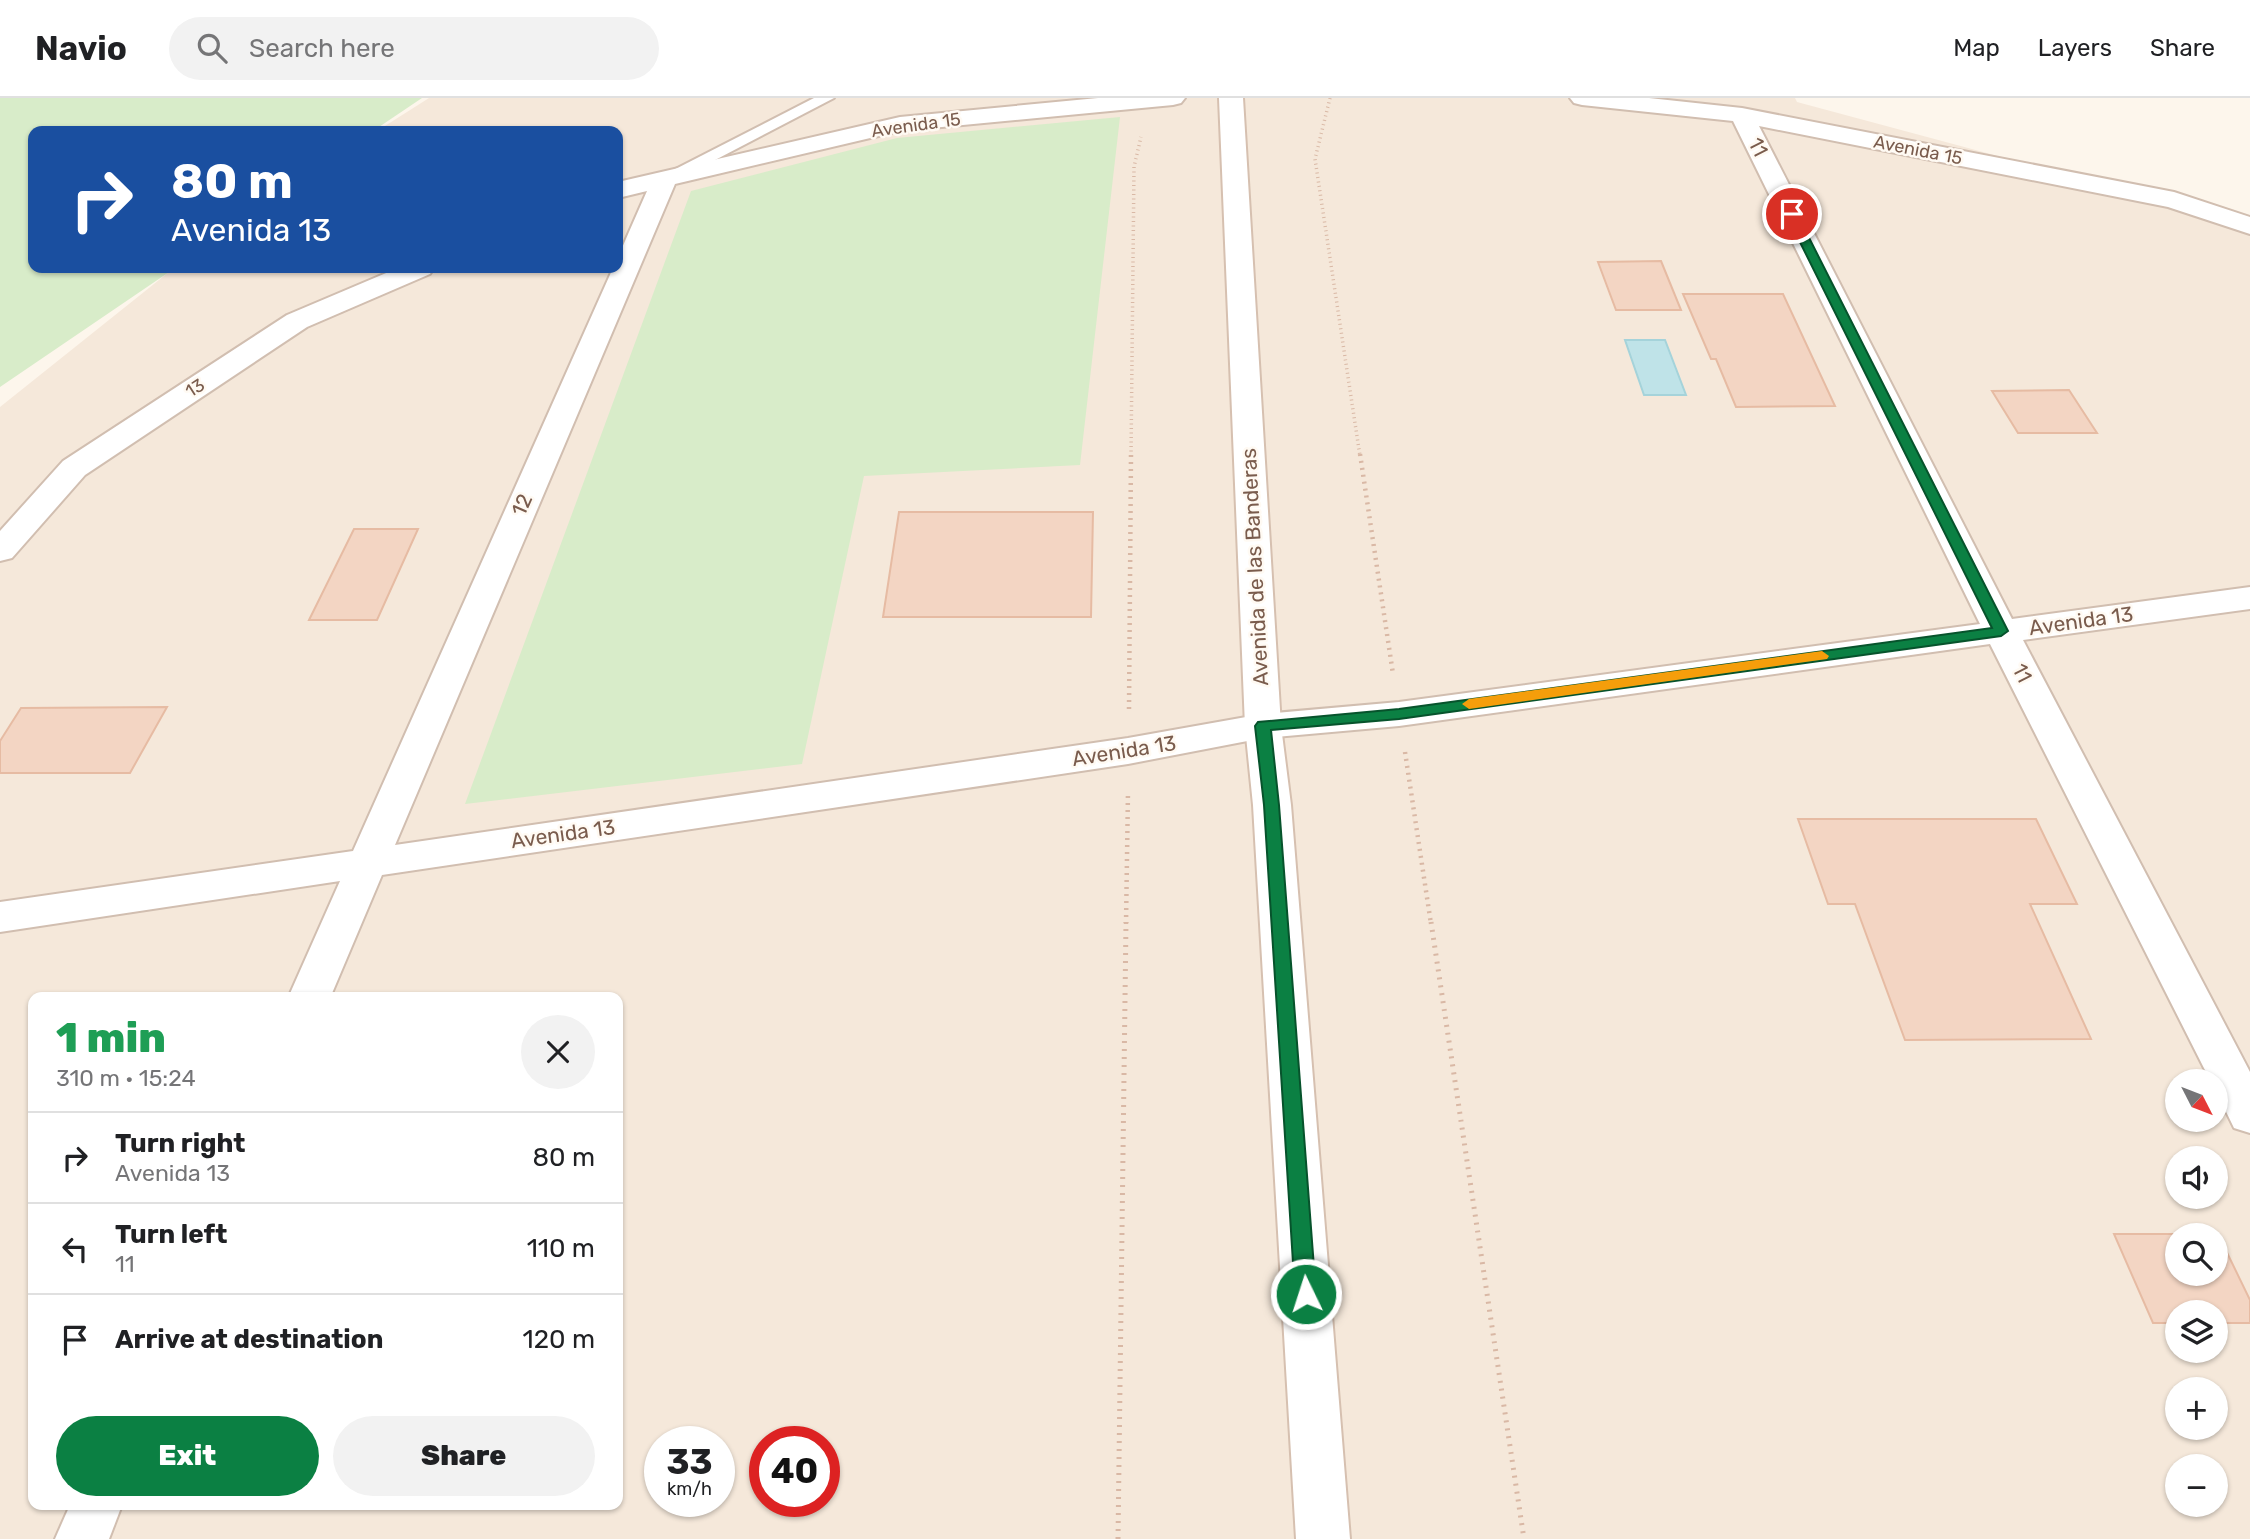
<!DOCTYPE html>
<meta charset="utf-8">
<style>
body{margin:0;font-family:Rubik,sans-serif;background:#f2f2f2;color:#202124;height:100vh;display:flex;flex-direction:column;font-size:26px;white-space:nowrap}
*{box-sizing:border-box;margin:0}
p{font-size:23px;color:#757577}
.icon{flex:none;width:38px;height:38px;fill:none;stroke:currentColor;stroke-width:2;stroke-linecap:round;stroke-linejoin:round}
.map{position:relative;flex:1;overflow:hidden}
.sheet{position:absolute;left:28px;top:894px;width:595px;height:518px;display:flex;flex-direction:column;background:#fff;border-radius:14px;box-shadow:0 2px 5px #0004}
.sheet>*{flex:none}
.banner{position:absolute;left:28px;top:28px;width:595px;height:147px;border-radius:14px;box-shadow:0 2px 5px #0004;background:#1a4fa0;color:#fff;overflow:hidden}
.needle{width:46px;rotate:132deg}
.tools{position:absolute;left:2165px;top:971px;display:grid;gap:14px}
.tools a{display:grid;place-items:center;width:63px;height:63px;border-radius:50%;background:#fff;box-shadow:0 2px 5px #0004;font-size:35px}
.speed{position:absolute;left:644px;top:1328px;display:flex;gap:14px;font-size:35px;font-weight:700;text-align:center}
.speed>*{display:grid;place-content:center;width:91px;height:91px;border-radius:50%;background:#fff;box-shadow:0 2px 5px #0004;line-height:1}
.speed small{font-size:18px;font-weight:400}
.speed .limit{border:10px solid #d22;background:#fff;color:#111}
.pin{position:absolute;display:grid;place-items:center;width:60px;height:60px;color:#fff;margin:-30px;border:4px solid #fff;border-radius:50%;box-shadow:0 2px 7px #0007}
.me{position:absolute;width:77px;margin:-38px;rotate:356deg;stroke-linejoin:round;filter:drop-shadow(0 0 5px #0008)}
.turn{display:flex;align-items:center;gap:24px;height:147px;padding:0 28px;font-size:32px}
.turn .icon{width:91px;height:91px;stroke-width:2.5}
.turn b{display:block;font-size:49px;line-height:60px}
.round{display:grid;place-items:center;flex:none;width:74px;height:74px;border-radius:37px;background:#f2f2f2}
.headline{display:flex;align-items:center;justify-content:space-between;height:119px;padding:0 28px}
h1{font-size:42px;font-weight:800;line-height:52px;color:#1e9e55}
.cta{display:flex;gap:14px;margin-top:auto;padding:14px 28px}
.cta a{flex:1;height:80px;border-radius:42px;background:#0b8043;color:#fff;font-size:28px;font-weight:800;line-height:80px;text-align:center}
.cta a+a{background:#f2f2f2;color:#202124}
ul{padding:0;list-style:none}
li{display:flex;align-items:center;gap:21px;height:91px;padding:0 28px;border-top:2px solid #e0e0e0}
li div{flex:1}
li b{display:block;font-size:26px}
li em{font-style:normal}
header{display:flex;align-items:center;gap:42px;box-sizing:border-box;height:98px;padding:0 35px;background:#fff;border-bottom:2px solid #e0e0e0}
header strong{font-size:33px}
nav{display:flex;gap:38px;margin-inline-start:auto;font-size:24px}
.search{width:490px;height:63px;background:#f2f2f2;display:flex;align-items:center;gap:18px;box-sizing:border-box;padding:0 24px;border-radius:38px;color:#757577;font-size:26px}
.map>svg:first-child{display:block}
</style>
<header>
<strong>Navio</strong>
<div class="search"><svg class="icon" aria-label="search" viewBox="0 0 24 24"><circle cx="10" cy="10" r="6"/><path d="M15 15l6 6"/></svg>Search here</div>
<nav><a>Map</a><a>Layers</a><a>Share</a></nav>
</header>
<div class="map">
<svg width="2250" height="1441" viewBox="0 0 2250 1441">
<rect width="100%" height="100%" fill="#fdf6ec"/>
<path fill="#f5e8da" fill-rule="evenodd" d="M429,0H1795L1797,4L2250,126V1441H0V309L174,170H618V33H377ZM33,900H618V1407H33ZM2177,984H2216V1022H2177ZM2177,1060H2216V1099H2177ZM2177,1138H2216V1176H2177ZM2177,1214H2216V1253H2177ZM2177,1292H2216V1330H2177ZM660,1344H719V1404H660ZM765,1344H824V1404H765ZM2177,1368H2216V1407H2177Z"/>
<g fill="#d8ecc9">
<polygon points="0,0 422,0 373,33 33,33 33,170 175,170 0,289"/>
<polygon points="1120,19 1080,367 864,378 802,666 465,706 691,93 897,40"/>
</g>
<polygon fill="#bfe3e8" stroke="#a5d3da" stroke-width="2" points="1625,242 1665,242 1686,297 1644,297"/>
<g fill="#f3d5c3" stroke="#e6bba3" stroke-width="2" fill-rule="evenodd">
<polygon points="1661,163 1681,212 1616,212 1598,164"/>
<polygon points="1683,196 1783,196 1835,308 1736,309 1716,261 1711,261"/>
<polygon points="2069,292 2097,335 2018,335 1992,293"/>
<polygon points="899,414 1093,414 1091,519 883,519"/>
<polygon points="354,431 418,431 377,522 309,522"/>
<polygon points="167,609 130,675 0,675 0,643 21,610"/>
<polygon points="1798,721 2036,721 2077,806 2030,806 2091,941 1905,942 1855,806 1828,806"/>
<path d="M2114,1136H2218L2250,1202V1225H2216V1214H2177V1225H2153ZM2177,1138H2216V1176H2177Z"/>
</g>
<g fill="none" stroke-linecap="round" stroke-linejoin="round">
<defs>
<polygon id="lane" points="814,0 834,0 671,85 659,85 656,81"/>
<g id="street">
<polygon points="1098,0 1185,0 1181,5 1173,7 900,33 675,86 395,747 1128,640 1263,616 1399,604 1980,526 1733,23 1582,7 1574,5 1570,0 1649,0 1742,10 2174,94 2250,119 2250,136 2168,109 1759,28 2012,521 2250,489 2250,511 2023,542 2250,974 2250,1035 2234,1030 2216,993 2216,984 2211,984 1990,546 1399,628 1263,640 1128,666 382,777 330,900 288,900 340,783 0,834 0,804 353,753 613,170 618,170 618,159 647,93 618,100 618,84 900,19"/>
<polygon points="398,170 434,170 430,176 307,229 85,377 12,460 0,463 0,433 63,363 287,217"/>
<polygon points="70,1407 122,1407 109,1441 55,1441"/>
</g>
<polygon id="secondary" points="1219,0 1243,0 1281,628 1291,707 1350,1441 1296,1441 1253,707 1245,628"/>
</defs>
<use href="#lane" stroke="#d1beb0" stroke-width="4"/>
<use href="#street" stroke="#d1beb0" stroke-width="4"/>
<use href="#secondary" stroke="#d6c0b0" stroke-width="4"/>
<g stroke="#d9b8a5" stroke-width="3.5" stroke-dasharray="1 3.5" stroke-linecap="butt">
<polyline points="1330,0 1315,61 1360,358"/>
<polyline points="1131,358 1134,69 1141,39"/>
</g>
<g stroke="#d9b8a5" stroke-width="4.5" stroke-dasharray="2 5" stroke-linecap="butt">
<polyline points="1360,356 1393,576"/>
<polyline points="1129,611 1131,356"/>
<polyline points="1405,654 1431,826"/>
<polyline points="1126,826 1128,693"/>
</g>
<g stroke="#d9b8a5" stroke-width="5" stroke-dasharray="2 6" stroke-linecap="butt">
<polyline points="1431,824 1524,1441"/>
<polyline points="1118,1441 1126,824"/>
</g>
<use href="#lane" fill="#fff" fill-rule="evenodd"/>
<use href="#street" fill="#fff" fill-rule="evenodd"/>
<use href="#secondary" fill="#fff" fill-rule="evenodd"/>
</g>
<polygon fill="#0b8043" stroke="#07532c" stroke-width="2" points="1792,112 1797,116 2008,533 2001,538 1399,621 1271,632 1279,707 1316,1196 1313,1203 1306,1205 1298,1203 1295,1196 1264,707 1255,628 1258,624 1399,611 1992,530 1786,116"/>
<polygon fill="#f59e0b" points="1822,553 1829,558 1827,561 1469,611 1462,606 1469,601"/>
<g text-anchor="middle" stroke-width="5" stroke-linejoin="round" paint-order="stroke">
<g font-size="18" fill="#7a5c4d" stroke="#fffaf3">
<text transform="translate(916 27) rotate(-8)" y="6">Avenida 15</text>
<text transform="translate(1918 52) rotate(11)" y="6">Avenida 15</text>
<text transform="translate(195 290) rotate(-33)" y="6">13</text>
</g>
<g font-size="21" fill="#7a5c4d" stroke="#fffaf3">
<text transform="translate(1758 49) rotate(63)" y="7">11</text>
<text transform="translate(522 407) rotate(-66)" y="7">12</text>
<text transform="translate(1255 469) rotate(-93)" y="7">Avenida de las Banderas</text>
<text transform="translate(2081 523) rotate(-8)" y="7">Avenida 13</text>
<text transform="translate(2022 575) rotate(63)" y="7">11</text>
<text transform="translate(1124 653) rotate(-9)" y="7">Avenida 13</text>
<text transform="translate(563 736) rotate(-8)" y="7">Avenida 13</text>
</g>
</g>
</svg>
<div class="tools">
<a><svg class="needle" viewBox="-14 -14 28 28"><path d="M0-13l5 13h-10z" fill="#e53935"/><path d="M0 13l5-13h-10z" fill="#757577"/></svg></a>
<a><svg class="icon" aria-label="sound" viewBox="0 0 24 24"><path d="M4 9h4l5-4v14l-5-4H4zM17 9q2 3 0 6"/></svg></a>
<a><svg class="icon" aria-label="search" viewBox="0 0 24 24"><circle cx="10" cy="10" r="6"/><path d="M15 15l6 6"/></svg></a>
<a><svg class="icon" aria-label="layers" viewBox="0 0 24 24"><path d="M12 4l9 5-9 5-9-5zM3 14l9 5 9-5"/></svg></a>
<a>+</a>
<a>−</a>
</div>
<div class="speed"><div>33<small>km/h</small></div><div class="limit">40</div></div>
<div class="pin" style="left:1792px;top:116px;background:#d93025"><svg class="icon" aria-label="arrive" viewBox="0 0 24 24"><path d="M6 21V4h12l-3 4 3 4H6"/></svg></div>
<svg class="me" style="left:1306px;top:1196px" viewBox="-20 -20 40 40"><circle r="17" fill="#0b8043" stroke="#fff" stroke-width="3"/><path d="M0-11L8 9 0 5-8 9z" fill="#fff"/></svg>
<div class="banner">
<div class="turn"><svg class="icon" aria-label="right" viewBox="0 0 24 24"><path d="M7 20v-9h11M14 6l5 5-5 5"/></svg><div><b>80 m</b>Avenida 13</div></div>
</div>
<section class="sheet">
<div class="headline"><div><h1>1 min</h1><p>310 m · 15:24</p></div><a class="round"><svg class="icon" aria-label="close" viewBox="0 0 24 24"><path d="M6 6l12 12M18 6L6 18"/></svg></a></div>
<ul>
<li><svg class="icon" aria-label="right" viewBox="0 0 24 24"><path d="M7 20v-9h11M14 6l5 5-5 5"/></svg><div><b>Turn right</b><p>Avenida 13</p></div><em>80 m</em></li>
<li><svg class="icon" aria-label="left" viewBox="0 0 24 24"><path d="M17 20v-9H6M10 6l-5 5 5 5"/></svg><div><b>Turn left</b><p>11</p></div><em>110 m</em></li>
<li><svg class="icon" aria-label="arrive" viewBox="0 0 24 24"><path d="M6 21V4h12l-3 4 3 4H6"/></svg><div><b>Arrive at destination</b></div><em>120 m</em></li>
</ul>
<div class="cta"><a>Exit</a><a>Share</a></div>
</section>
</div>
